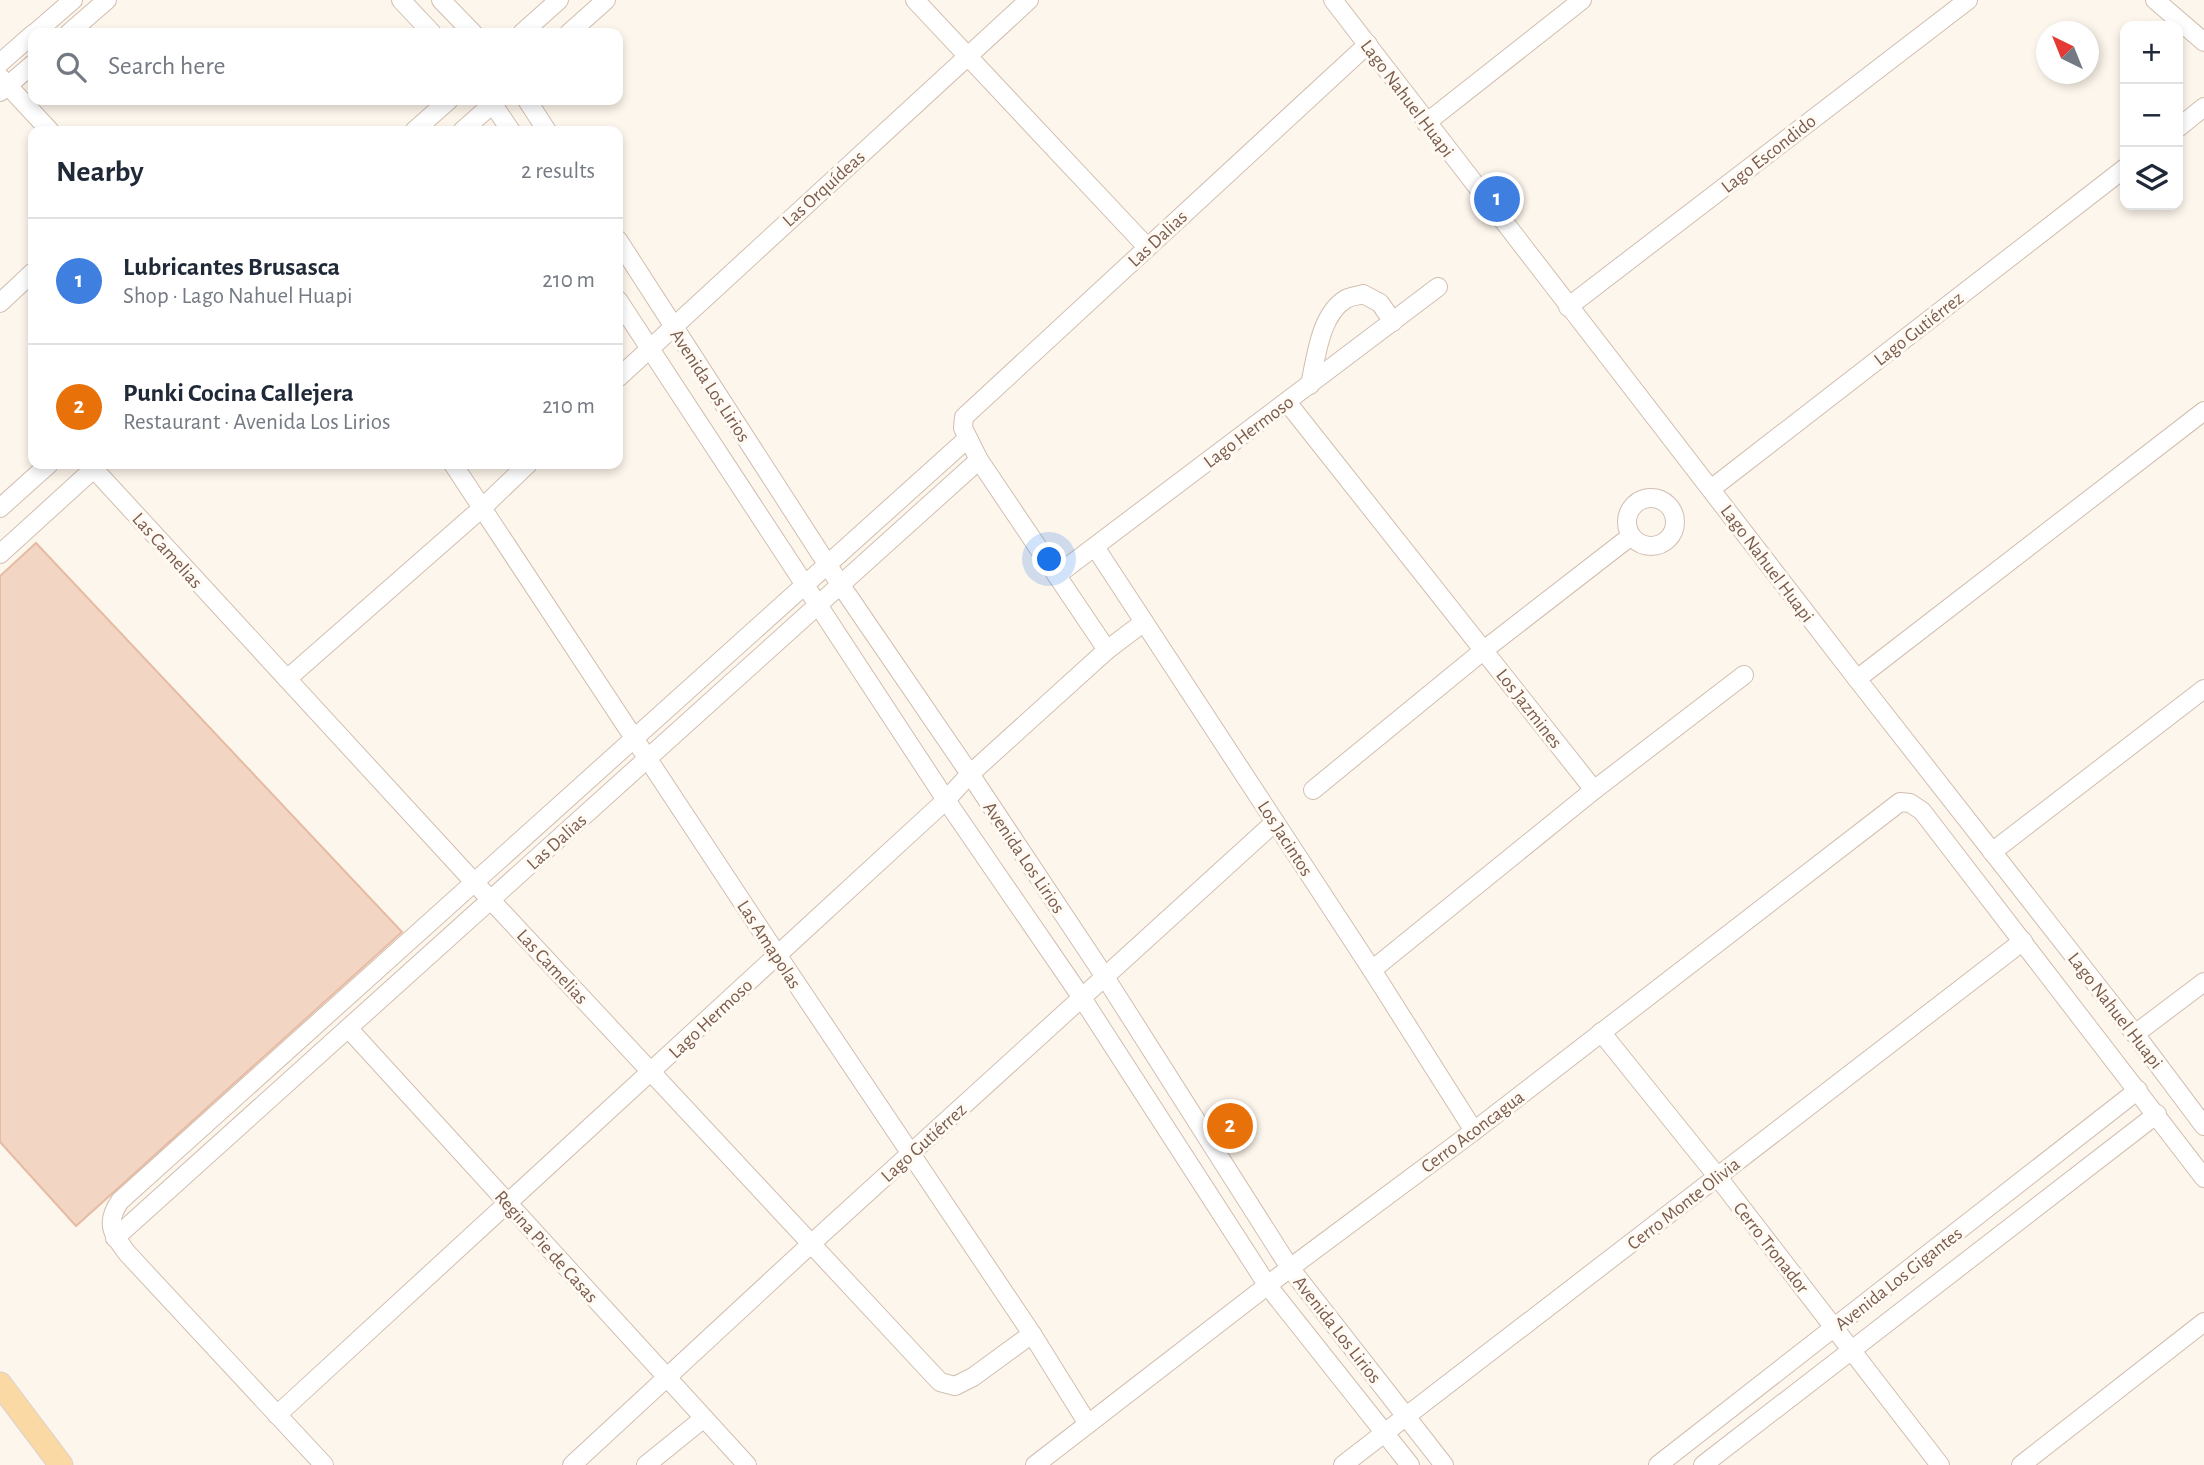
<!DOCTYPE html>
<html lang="en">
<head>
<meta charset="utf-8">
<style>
	:root { --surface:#fff; --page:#f2f2f3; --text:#1f2937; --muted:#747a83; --line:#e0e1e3; --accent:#e76f51 }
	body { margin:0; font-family:"Alegreya Sans",sans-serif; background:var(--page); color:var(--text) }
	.controls { position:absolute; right:21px; top:21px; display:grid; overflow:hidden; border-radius:14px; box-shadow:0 4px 10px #0003 }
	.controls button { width:63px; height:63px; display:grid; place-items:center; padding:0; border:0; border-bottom:2px solid var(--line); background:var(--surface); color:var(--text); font:35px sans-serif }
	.compass { position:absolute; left:2036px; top:21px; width:63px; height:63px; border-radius:50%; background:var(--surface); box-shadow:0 4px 10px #0003; rotate:317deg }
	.you { position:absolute; left:1050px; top:560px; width:24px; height:24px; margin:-18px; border:5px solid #fff; border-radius:50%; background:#1a73e8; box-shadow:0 0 0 10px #1a73e833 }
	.badge { display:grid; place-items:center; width:46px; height:46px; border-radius:50%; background:var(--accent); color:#fff; font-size:23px; font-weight:700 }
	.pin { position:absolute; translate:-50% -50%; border:4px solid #fff; box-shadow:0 2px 7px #0006 }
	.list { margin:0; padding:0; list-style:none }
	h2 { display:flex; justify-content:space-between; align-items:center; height:91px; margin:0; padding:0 28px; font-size:30px }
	h2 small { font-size:23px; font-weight:400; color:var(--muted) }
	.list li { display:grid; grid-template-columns:46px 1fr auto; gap:21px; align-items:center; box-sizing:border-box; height:126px; padding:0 28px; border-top:2px solid var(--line) }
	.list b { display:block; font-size:26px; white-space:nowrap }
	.list p { margin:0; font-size:23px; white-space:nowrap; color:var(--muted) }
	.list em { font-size:23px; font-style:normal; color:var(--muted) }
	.icon { flex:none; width:38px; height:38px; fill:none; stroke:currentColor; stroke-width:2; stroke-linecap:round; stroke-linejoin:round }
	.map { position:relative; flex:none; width:2204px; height:1465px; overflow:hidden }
	.search { position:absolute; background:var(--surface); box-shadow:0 4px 10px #0003; left:28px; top:28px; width:595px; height:77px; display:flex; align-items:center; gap:18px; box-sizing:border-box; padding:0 24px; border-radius:14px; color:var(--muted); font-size:26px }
	.panel { position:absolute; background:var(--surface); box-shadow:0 4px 10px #0003; left:28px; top:126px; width:595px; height:343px; border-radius:14px }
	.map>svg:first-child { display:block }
</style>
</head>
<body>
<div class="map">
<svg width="2204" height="1465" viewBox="0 0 2204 1465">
	<rect width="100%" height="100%" fill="#fdf6ec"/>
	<path fill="#f3d5c3" stroke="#e6bba3" stroke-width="2" d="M36 543 402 932 76 1226 0 1142V576Z"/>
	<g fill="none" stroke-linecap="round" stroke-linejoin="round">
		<defs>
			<g id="minor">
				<path d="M401 0 432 33"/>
				<path d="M441 0 473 33"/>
				<path d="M915 0 1147 247"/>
				<path d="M1333 0 1857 679 2135 1034 2204 1126"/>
				<path d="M2155 0 2204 42"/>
				<path d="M35 33 73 0"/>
				<path d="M69 33 107 0"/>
				<path d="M522 33 559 0"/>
				<path d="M569 33 606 0"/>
				<path d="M0 63 33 34"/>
				<path d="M0 77 50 131"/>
				<path d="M0 92 33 64"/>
				<path d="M490 100 511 131"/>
				<path d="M527 100 547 131"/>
				<path d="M1426 123 1582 0"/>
				<path d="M2178 128 2204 107"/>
				<path d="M414 131 449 100"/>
				<path d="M462 131 497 100"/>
				<path d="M618 240 840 584 970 774 1105 977 1290 1268 1444 1465"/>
				<path d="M618 300 946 800 1082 998 1268 1286 1410 1465"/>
				<path d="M0 303 33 272"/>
				<path d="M1568 307 1968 0"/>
				<path d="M618 378 1029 0"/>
				<path d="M1310 385C1316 358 1320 314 1346 299 1351 296 1358 296 1363 294L1380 303 1393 322"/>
				<path d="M1287 402 1594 790 1372 970"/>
				<path d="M979 460 1107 650"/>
				<path d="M453 464 778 956 1032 1334 1088 1424"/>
				<path d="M94 469 474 882 940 1382 955 1386 973 1377 1032 1334"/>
				<path d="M1711 489 2125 168"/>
				<circle cx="1651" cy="522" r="24"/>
				<path d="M0 508 49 464"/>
				<path d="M1095 547 1372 970 1474 1131"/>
				<path d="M0 554 99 464"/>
				<path d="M1057 575 1438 287"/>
				<path d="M287 679 482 508 528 464"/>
				<path d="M1857 679 2204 411"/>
				<path d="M1313 790 1484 650 1631 536"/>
				<path d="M1594 790 1744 675"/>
				<path d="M1992 852 2204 689"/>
				<path d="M348 1028 747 1465"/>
				<path d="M1601 1032 1717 1176 1940 1465"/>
				<path d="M2135 1034 2204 982"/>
				<path d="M115 1238 979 460 963 428 964 417 1368 44"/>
				<path d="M277 1415 946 800 970 774 1107 650 1144 622"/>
				<path d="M324 1465 127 1253C112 1233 105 1223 120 1201L967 439"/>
				<path d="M572 1465 812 1243 1275 822"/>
				<path d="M646 1465 704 1418"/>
				<path d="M1035 1465 1290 1268 1474 1131 1900 802 1910 803 1922 811 2204 1178"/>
				<path d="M1343 1465 2023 941"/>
				<path d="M1658 1465 2138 1090"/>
				<path d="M1703 1465 2157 1114"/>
				<path d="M2021 1465 2204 1322"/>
			</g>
			<path id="major" d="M0 1384 61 1465"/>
		</defs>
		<use href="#minor" stroke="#d1beb0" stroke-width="20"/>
		<use href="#major" stroke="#dad1cd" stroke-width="25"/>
		<use href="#minor" stroke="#fff" stroke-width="18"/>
		<use href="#major" stroke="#fbd9a5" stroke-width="23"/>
	</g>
	<g text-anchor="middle" stroke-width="6" stroke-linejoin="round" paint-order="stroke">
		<g font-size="19" fill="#7a5c4d" stroke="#fffaf3">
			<text transform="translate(1408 98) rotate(53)" y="7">Lago Nahuel Huapi</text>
			<text transform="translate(1768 153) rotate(-38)" y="7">Lago Escondido</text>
			<text transform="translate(823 188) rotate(-42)" y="7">Las Orquídeas</text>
			<text transform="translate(1157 238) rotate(-43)" y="7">Las Dalias</text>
			<text transform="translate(1918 328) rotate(-38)" y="7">Lago Gutiérrez</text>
			<text transform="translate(711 385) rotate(57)" y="7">Avenida Los Lirios</text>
			<text transform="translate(1248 431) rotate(-37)" y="7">Lago Hermoso</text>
			<text transform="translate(168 550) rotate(48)" y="7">Las Camelias</text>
			<text transform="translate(1768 563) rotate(53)" y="7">Lago Nahuel Huapi</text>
			<text transform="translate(1530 708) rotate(52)" y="7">Los Jazmines</text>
			<text transform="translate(1286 838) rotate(57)" y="7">Los Jacintos</text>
			<text transform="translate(556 841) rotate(-42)" y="7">Las Dalias</text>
			<text transform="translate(1025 857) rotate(56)" y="7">Avenida Los Lirios</text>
			<text transform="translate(770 944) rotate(57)" y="7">Las Amapolas</text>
			<text transform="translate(553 966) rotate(47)" y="7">Las Camelias</text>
			<text transform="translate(2116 1010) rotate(52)" y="7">Lago Nahuel Huapi</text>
			<text transform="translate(710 1018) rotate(-43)" y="7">Lago Hermoso</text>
			<text transform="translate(1472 1131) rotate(-37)" y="7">Cerro Aconcagua</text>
			<text transform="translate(923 1142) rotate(-42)" y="7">Lago Gutiérrez</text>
			<text transform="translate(1683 1203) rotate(-38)" y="7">Cerro Monte Olivia</text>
			<text transform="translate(547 1246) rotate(48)" y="7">Regina Pie de Casas</text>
			<text transform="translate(1772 1247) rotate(52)" y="7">Cerro Tronador</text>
			<text transform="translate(1898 1278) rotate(-38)" y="7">Avenida Los Gigantes</text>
			<text transform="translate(1338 1329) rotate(52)" y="7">Avenida Los Lirios</text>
		</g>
	</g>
</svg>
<div class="controls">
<button>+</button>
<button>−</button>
<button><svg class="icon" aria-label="layers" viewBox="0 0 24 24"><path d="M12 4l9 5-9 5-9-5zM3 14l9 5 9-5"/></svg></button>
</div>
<svg class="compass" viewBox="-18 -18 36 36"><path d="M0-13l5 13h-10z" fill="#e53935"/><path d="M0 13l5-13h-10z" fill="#747a83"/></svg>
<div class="you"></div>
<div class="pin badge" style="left:1497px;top:199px;background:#3f7fe0">1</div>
<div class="pin badge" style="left:1230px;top:1126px;background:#e8710a">2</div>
<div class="search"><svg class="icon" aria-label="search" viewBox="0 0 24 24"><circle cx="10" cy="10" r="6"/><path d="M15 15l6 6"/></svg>Search here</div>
<section class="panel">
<h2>Nearby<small>2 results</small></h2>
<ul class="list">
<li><span class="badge" style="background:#3f7fe0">1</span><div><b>Lubricantes Brusasca</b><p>Shop · Lago Nahuel Huapi</p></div><em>210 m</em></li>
<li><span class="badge" style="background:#e8710a">2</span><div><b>Punki Cocina Callejera</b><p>Restaurant · Avenida Los Lirios</p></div><em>210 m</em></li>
</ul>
</section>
</div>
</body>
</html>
